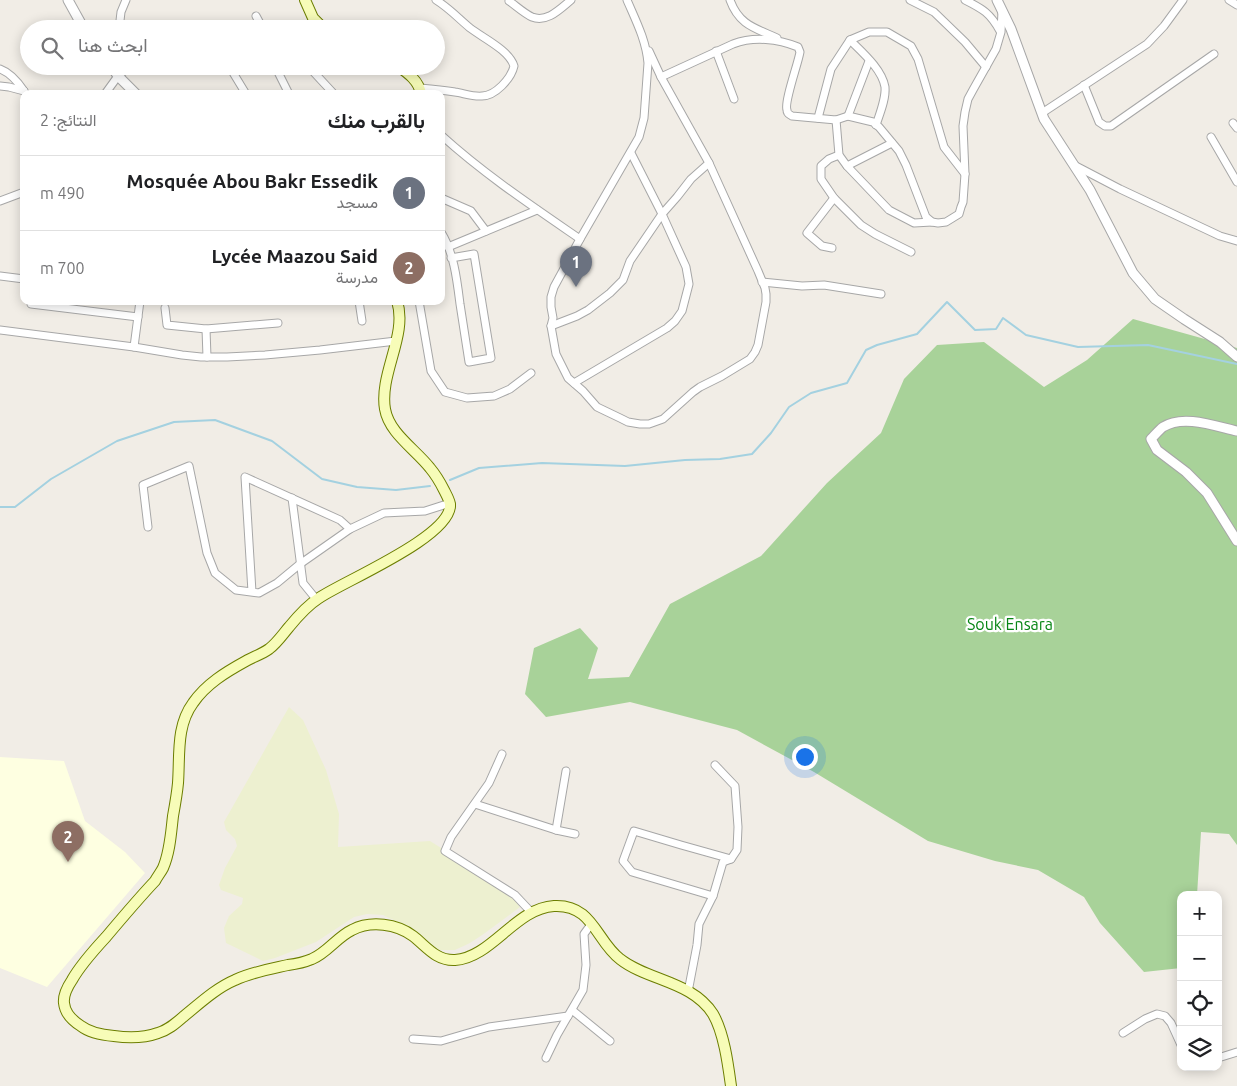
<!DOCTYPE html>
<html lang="ar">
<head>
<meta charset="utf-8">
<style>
	:root { --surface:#fff; --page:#f2f2f2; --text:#202124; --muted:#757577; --line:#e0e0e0; --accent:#d93025 }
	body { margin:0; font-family:Ubuntu,Vazirmatn,sans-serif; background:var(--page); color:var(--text); direction:rtl }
	.controls { position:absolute; right:15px; bottom:15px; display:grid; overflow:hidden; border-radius:10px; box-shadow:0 2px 12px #0003 }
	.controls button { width:45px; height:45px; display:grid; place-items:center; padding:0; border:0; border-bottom:1px solid var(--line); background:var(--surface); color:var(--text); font:25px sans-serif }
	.you { position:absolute; left:804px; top:756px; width:18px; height:18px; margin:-12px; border:4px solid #fff; border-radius:50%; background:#1a73e8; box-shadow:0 0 0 8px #1a73e833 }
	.badge { display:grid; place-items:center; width:32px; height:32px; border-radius:50%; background:var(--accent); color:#fff; font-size:16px; font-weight:700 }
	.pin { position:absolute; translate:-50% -41px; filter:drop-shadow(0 1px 2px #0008) }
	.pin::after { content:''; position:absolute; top:26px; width:18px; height:15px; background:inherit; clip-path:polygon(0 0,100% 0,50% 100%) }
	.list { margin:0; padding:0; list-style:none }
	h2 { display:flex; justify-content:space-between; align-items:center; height:65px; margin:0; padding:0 20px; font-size:21px }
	h2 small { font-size:16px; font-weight:400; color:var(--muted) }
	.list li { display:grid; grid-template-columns:32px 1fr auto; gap:15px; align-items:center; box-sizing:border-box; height:75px; padding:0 20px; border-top:1px solid var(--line) }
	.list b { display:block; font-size:19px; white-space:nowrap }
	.list p { margin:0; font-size:16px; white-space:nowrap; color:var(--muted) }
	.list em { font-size:16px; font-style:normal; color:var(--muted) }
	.icon { flex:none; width:28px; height:28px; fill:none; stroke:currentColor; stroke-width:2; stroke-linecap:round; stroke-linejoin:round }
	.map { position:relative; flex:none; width:1237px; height:1086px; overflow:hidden; direction:ltr }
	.search { position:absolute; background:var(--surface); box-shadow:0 2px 12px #0003; left:20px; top:20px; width:425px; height:55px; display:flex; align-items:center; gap:12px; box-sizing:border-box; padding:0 18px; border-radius:28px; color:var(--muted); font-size:19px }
	.panel { position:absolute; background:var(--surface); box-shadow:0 2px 12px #0003; left:20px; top:90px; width:425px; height:215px; border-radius:10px; direction:rtl }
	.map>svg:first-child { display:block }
</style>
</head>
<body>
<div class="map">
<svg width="1237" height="1086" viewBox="0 0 1237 1086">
	<rect width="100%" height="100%" fill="#f1ede6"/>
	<path fill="#feffe1" d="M0 757 64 761 85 821 125 852 145 873 47 987 0 968Z"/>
	<path fill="#edf0d0" d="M289 707 303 720 326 770 339 814 338 847 430 841 462 861 514 900 520 907 485 933 470 943 455 950H438L426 943 406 926 383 915 367 914 354 917 316 942 275 958 263 961 226 943 224 928 229 916 242 904 243 898 221 890 219 885 225 868 237 846 235 839 226 830 224 822Z"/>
	<path fill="#a8d299" d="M1133 319 1237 348V845L1229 834 1201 832 1197 895H1181V968L1144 972 1100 923 1084 897 1038 870 995 861 928 841 814 772 737 730 630 702 546 717 525 694 534 648 580 628 598 648 588 679 629 677 670 604 761 556 827 483 881 433 904 379 937 345 984 342 1044 387 1087 360Z"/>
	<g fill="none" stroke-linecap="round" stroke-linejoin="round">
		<g stroke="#a4d1e0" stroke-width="2">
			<path d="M450 480 479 468 542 463 625 466 685 460 720 459 752 454 771 433 789 407 811 393 847 383 866 350 877 345 917 334 947 302 975 330 996 329 1003 318 1026 335 1078 347 1148 345 1237 364"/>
			<path d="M0 507H15L51 479 117 441 174 422 215 420 272 441 322 479 357 487 396 490 430 486"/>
		</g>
		<defs>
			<g id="minor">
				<path d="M627 0C636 21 646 40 648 63L644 118 639 137 580 239 554 287 551 297V307L553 318 551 326 556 354 568 378 583 391 597 407 620 418 628 422 640 424H649L663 419 693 392 700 387 722 376 750 359 755 352 758 345 766 302V294L765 288 758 271 709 163"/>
				<path d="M730 0C739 25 755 28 777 38"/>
				<path d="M910 0 934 12 965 42 986 67"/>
				<path d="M965 0C983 9 990 13 1000 31"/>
				<path d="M1229 0 1237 5"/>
				<path d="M509 1C515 5 525 14 532 17 547 23 560 9 571 0"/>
				<path d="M256 16 263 29"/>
				<path d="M119 29 121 12 126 0"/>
				<path d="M850 40C862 52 882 69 885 87 886 99 880 113 876 125"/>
				<path d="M716 51 734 99"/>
				<path d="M229 66 246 94"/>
				<path d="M308 66 334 94"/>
				<path d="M0 69C11 73 18 82 24 91"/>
				<path d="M277 70 289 94"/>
				<path d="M661 77 733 44C754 36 778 39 798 47L800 52C798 64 784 102 787 110 787 114 789 114 792 116L836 120 848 116 873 122 879 127 899 151 906 165 926 217 932 222 938 223 946 222 959 214 961 207 963 202 965 174 963 126 965 112 968 99 974 88 996 49 1001 32 1002 11"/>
				<path d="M1084 85 1099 122 1105 126H1111L1214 54"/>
				<path d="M0 86 9 87 24 91"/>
				<path d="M420 88C432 89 443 90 455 92 463 93 473 97 482 96 495 96 511 79 514 66 509 50 483 38 470 28 458 18 449 8 436 0"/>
				<path d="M105 94 118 76 130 66"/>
				<path d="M1042 113 1147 44 1164 26 1183 0"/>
				<path d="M848 116 869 61"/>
				<path d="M818 118 831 69 850 40 869 32H887L911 46 918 59 944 147 965 174"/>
				<path d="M836 120 839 155 847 166 889 210 914 223 932 222"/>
				<path d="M1233 123 1237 128"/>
				<path d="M441 135C484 174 532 206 580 239"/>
				<path d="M1211 137 1237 182"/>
				<path d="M839 155 829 159 821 166V179L834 198 861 225 875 234 911 252"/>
				<path d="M1074 165 1120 189 1220 236 1237 241"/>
				<path d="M847 166 892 143"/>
				<path d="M441 198 471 211 486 231"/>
				<path d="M0 201 24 192"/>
				<path d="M441 232C454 253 457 280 460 304 463 323 466 343 469 362L491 358 474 254 451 258"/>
				<path d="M448 247 537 210"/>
				<path d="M832 248 822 246 807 233 834 198"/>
				<path d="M0 276 24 279"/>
				<path d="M762 282 802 286 824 285 881 294"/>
				<path d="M359 301 362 321"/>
				<path d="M419 301 431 371 445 392 467 398 494 396 510 389 531 373"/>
				<path d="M31 304 138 317"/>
				<path d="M165 308 167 325 206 329 278 323"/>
				<path d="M551 326 577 316 588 310 610 293 623 280 630 261 662 214 677 197 691 179 709 163 661 77 649 51"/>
				<path d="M206 329 207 357"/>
				<path d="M0 330 134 347 182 355 201 357H227L265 355 320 350 396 341"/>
				<path d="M134 347 140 301"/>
				<path d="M574 383 667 328 675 321 682 311 689 284 686 267 662 214 631 153"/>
				<path d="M292 498 303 583 316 599"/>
				<path d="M148 527 143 485 189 466 207 553 215 573 236 590 259 593 277 583 300 564 350 529 340 520 245 477 252 592"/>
				<path d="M350 529 384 513 425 511 450 503"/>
				<path d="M502 754 489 783 451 837 445 851 515 895 532 913"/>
				<path d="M475 804 556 830 575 834"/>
				<path d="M556 830 566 771"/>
				<path d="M713 896 632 872 623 861 634 831 681 845 731 859"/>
				<path d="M688 992 697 945 699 924 713 896 723 862 731 859 737 850 738 827 735 786 715 765"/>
				<path d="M572 1010 610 1041"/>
				<path d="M1123 1033 1145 1019 1157 1014 1165 1016 1171 1023 1181 1045"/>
				<path d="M413 1039 441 1041 489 1027 568 1016"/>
				<path d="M546 1058 557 1035 583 990 586 965 584 934 592 923"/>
				<path d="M1218 1058 1237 1052"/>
			</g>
			<g id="tertiary">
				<path d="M68 0 84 29"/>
				<path d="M997 0 1011 29 1044 119 1090 190 1133 273 1155 299 1184 319 1220 342 1237 357"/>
				<path d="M111 66 118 76 136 94"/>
				<path d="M1237 431C1215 426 1183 414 1163 427 1159 430 1155 435 1151 439L1157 450 1186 472 1207 493 1237 541"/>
			</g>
			<g id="secondary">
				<path d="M305 0 313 18 324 29"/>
				<path d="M398 66C408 73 419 81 421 94"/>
				<path d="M397 301C408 335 379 374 385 409 389 433 415 449 430 468 435 474 440 482 444 490 446 494 449 499 450 504 453 536 344 581 319 598 308 605 298 616 289 627 283 634 277 643 269 649 262 654 253 657 246 661 226 672 206 684 193 703 176 726 180 755 178 783 177 794 175 805 173 816 171 833 170 852 163 868 161 872 157 877 155 881 138 899 122 918 106 937 94 950 81 964 72 980 68 986 63 995 64 1003 65 1013 73 1021 81 1026 90 1033 102 1035 114 1036 128 1038 144 1038 158 1033 168 1030 175 1024 183 1017 199 1004 216 988 235 980 252 972 270 969 288 965 296 964 305 962 312 959 327 953 337 937 352 930 371 920 397 924 413 936 426 946 436 961 455 960 491 958 516 908 554 906 593 904 596 941 620 959 648 981 692 981 713 1014 724 1033 728 1064 731 1086"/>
			</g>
		</defs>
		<use href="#minor" stroke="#a7a7a7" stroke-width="9"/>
		<use href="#tertiary" stroke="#a7a7a7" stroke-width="11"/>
		<use href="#secondary" stroke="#6c7e00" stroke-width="12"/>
		<use href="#minor" stroke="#fff" stroke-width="7"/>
		<use href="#tertiary" stroke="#fff" stroke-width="9"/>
		<use href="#secondary" stroke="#f7fcb8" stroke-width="10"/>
	</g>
	<g text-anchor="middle" stroke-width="4.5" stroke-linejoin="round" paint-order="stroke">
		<g font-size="16" fill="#078515" stroke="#fff">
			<text x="1010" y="630">Souk Ensara</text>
		</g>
	</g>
</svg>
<div class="controls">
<button>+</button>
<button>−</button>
<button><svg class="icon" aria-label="locate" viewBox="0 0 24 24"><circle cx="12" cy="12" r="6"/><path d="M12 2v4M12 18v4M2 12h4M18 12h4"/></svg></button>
<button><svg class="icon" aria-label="layers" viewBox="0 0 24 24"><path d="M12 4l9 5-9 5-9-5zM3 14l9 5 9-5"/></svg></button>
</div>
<div class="you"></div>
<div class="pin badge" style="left:576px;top:287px;background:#6b7280">1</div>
<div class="pin badge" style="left:68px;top:862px;background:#8d6e63">2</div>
<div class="search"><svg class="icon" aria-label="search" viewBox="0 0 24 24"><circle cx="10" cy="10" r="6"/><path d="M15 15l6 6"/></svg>ابحث هنا</div>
<section class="panel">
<h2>بالقرب منك<small>النتائج: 2</small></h2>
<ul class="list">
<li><span class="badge" style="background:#6b7280">1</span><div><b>Mosquée Abou Bakr Essedik</b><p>مسجد</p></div><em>490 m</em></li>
<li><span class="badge" style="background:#8d6e63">2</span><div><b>Lycée Maazou Said</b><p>مدرسة</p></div><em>700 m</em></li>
</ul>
</section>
</div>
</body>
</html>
